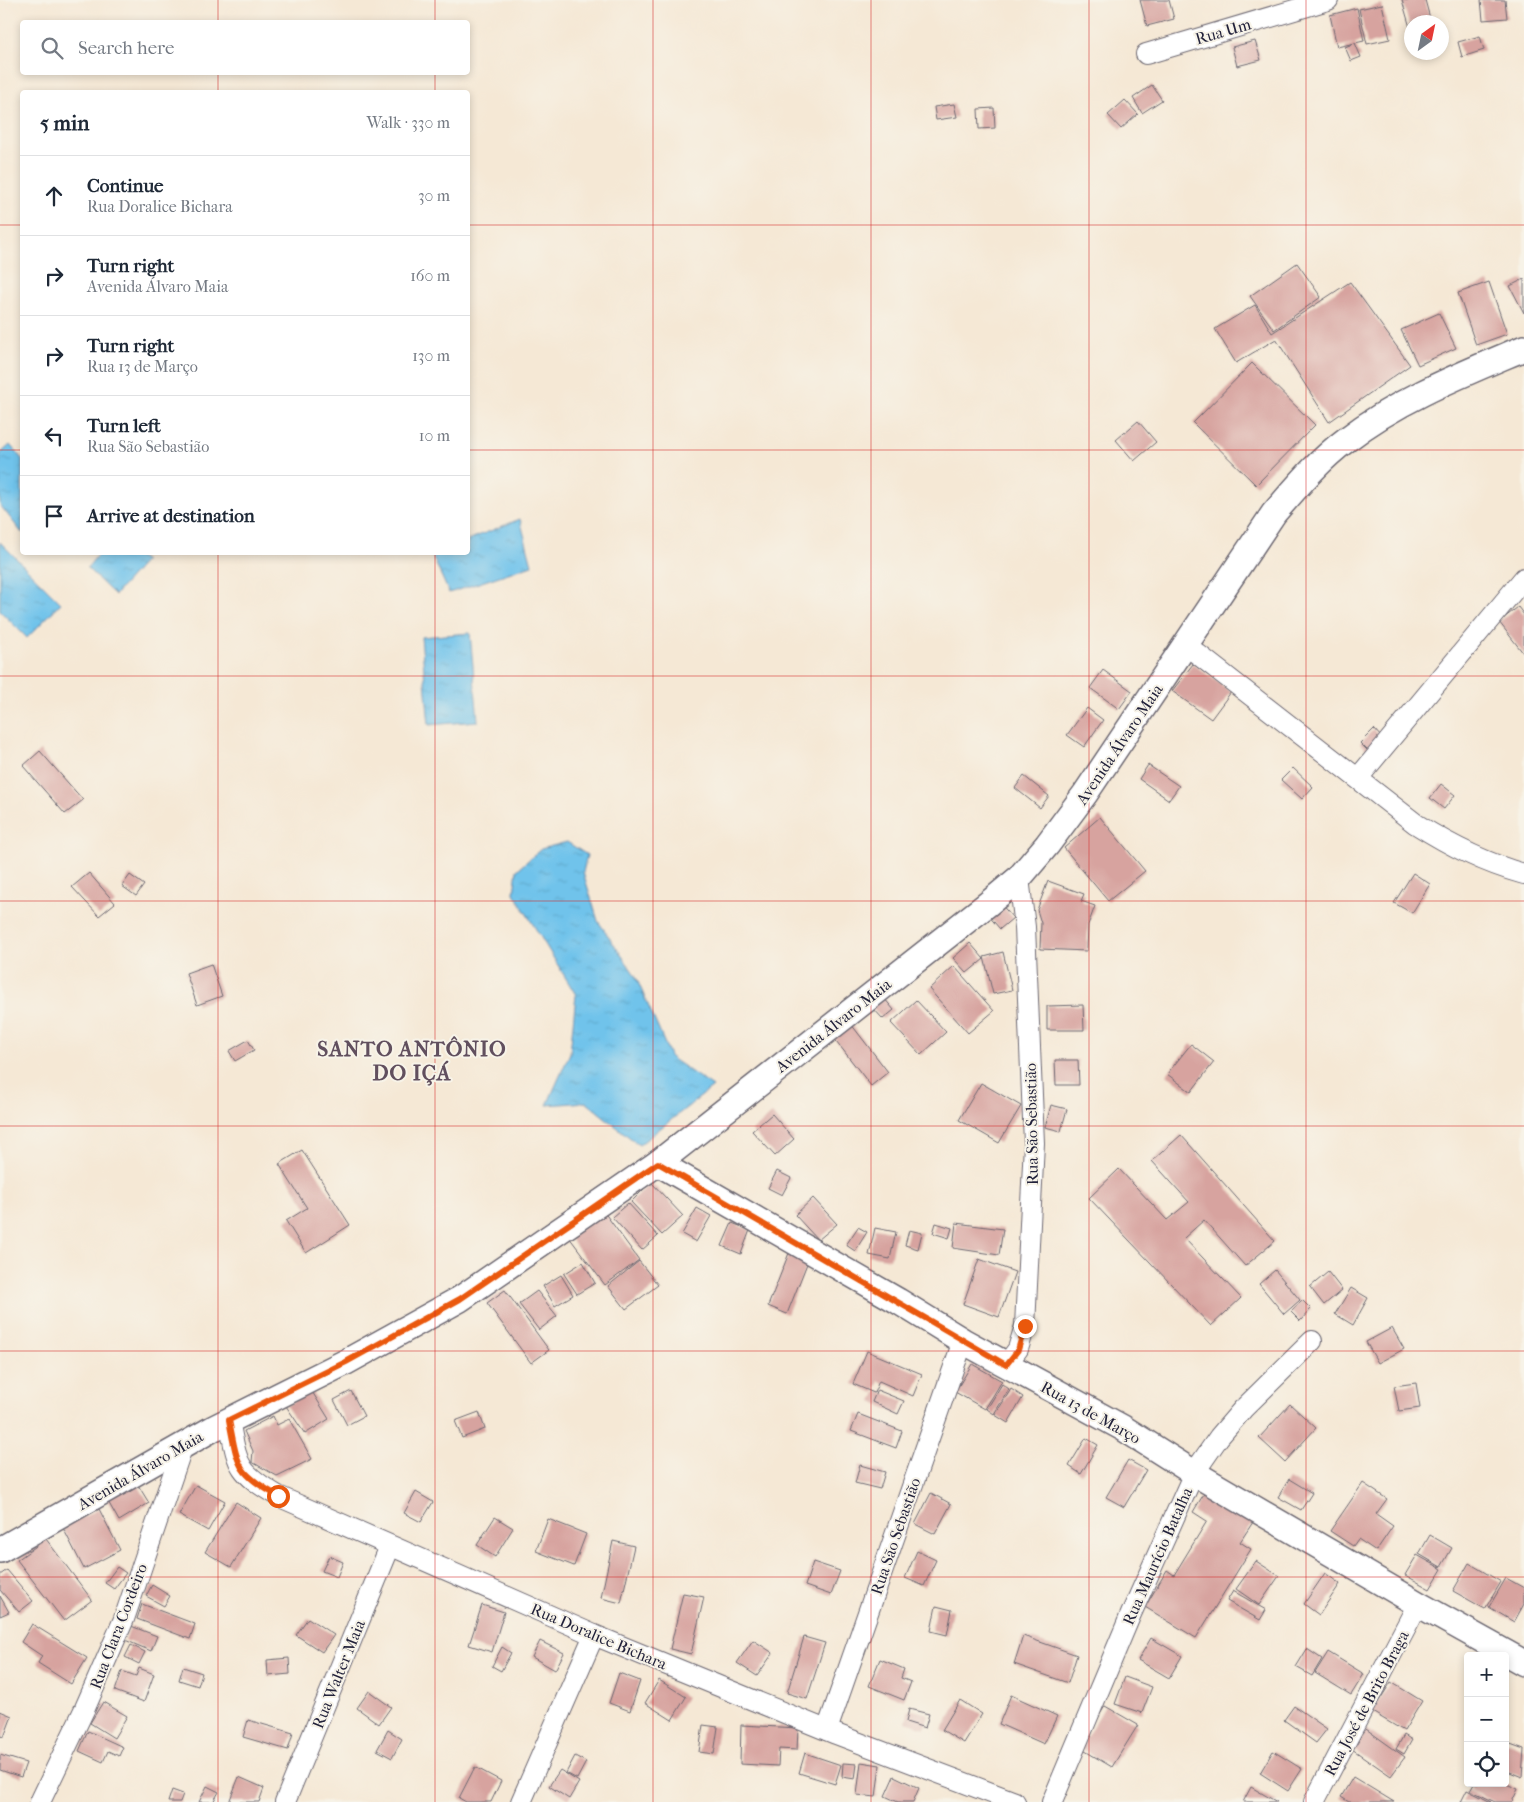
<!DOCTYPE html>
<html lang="en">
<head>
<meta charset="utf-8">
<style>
	:root { --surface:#fff; --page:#f6f6f7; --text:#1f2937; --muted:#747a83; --line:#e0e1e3 }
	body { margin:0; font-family:"IM FELL French Canon",serif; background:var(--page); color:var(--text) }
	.controls { position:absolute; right:15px; bottom:15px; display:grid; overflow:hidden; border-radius:5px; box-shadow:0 2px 8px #0003 }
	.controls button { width:45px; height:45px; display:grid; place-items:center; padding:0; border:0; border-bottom:1px solid var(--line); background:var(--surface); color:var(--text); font:25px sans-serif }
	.compass { position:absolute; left:1404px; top:15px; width:45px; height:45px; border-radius:50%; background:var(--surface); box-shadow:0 2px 8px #0003; rotate:33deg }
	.stop { position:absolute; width:15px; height:15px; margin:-11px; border:4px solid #ea580c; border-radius:50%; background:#fff }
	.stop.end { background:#ea580c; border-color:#fff; box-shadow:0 1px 5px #0008 }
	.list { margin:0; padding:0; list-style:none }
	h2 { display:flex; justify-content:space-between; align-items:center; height:65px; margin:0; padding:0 20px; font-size:21px }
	h2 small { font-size:16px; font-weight:400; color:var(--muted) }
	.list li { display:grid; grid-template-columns:32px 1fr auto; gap:15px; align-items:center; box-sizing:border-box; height:80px; padding:0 20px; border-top:1px solid var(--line) }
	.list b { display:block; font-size:19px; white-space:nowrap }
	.list p { margin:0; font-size:16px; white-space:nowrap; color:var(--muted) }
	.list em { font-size:16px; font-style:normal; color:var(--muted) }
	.icon { flex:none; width:28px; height:28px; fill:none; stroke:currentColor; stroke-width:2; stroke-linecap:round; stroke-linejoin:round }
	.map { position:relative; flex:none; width:1524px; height:1802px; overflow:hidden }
	.search { position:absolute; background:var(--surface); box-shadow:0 2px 8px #0003; left:20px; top:20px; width:450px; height:55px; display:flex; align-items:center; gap:12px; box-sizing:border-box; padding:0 18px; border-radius:5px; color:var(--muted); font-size:19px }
	.panel { position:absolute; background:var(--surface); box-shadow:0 2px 8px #0003; left:20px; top:90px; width:450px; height:465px; border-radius:5px }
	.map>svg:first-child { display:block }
</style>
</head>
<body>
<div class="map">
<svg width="1524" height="1802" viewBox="0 0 1524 1802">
	<defs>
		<pattern id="water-ripples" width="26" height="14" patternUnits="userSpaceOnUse" patternTransform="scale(1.25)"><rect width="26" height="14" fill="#6fc3eb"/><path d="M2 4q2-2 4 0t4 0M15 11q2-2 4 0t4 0" fill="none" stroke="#60a7ca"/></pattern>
	</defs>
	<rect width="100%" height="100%" fill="#f7f3e8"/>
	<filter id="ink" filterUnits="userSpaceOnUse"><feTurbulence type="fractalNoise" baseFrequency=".02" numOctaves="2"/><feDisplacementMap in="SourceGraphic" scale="10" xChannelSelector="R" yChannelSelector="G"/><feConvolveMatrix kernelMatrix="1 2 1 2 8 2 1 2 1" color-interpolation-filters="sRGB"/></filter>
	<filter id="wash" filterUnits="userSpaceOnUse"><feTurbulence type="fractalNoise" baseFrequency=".0096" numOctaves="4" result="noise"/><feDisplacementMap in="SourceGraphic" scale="20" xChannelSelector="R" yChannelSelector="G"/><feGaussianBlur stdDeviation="1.12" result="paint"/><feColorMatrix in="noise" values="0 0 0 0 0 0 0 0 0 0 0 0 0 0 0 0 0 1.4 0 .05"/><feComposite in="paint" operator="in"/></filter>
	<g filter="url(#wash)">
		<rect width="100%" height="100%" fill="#f5e8d5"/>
		<g fill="url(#water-ripples)" stroke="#487293">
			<path d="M10 445 22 459V533L0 505V454Z"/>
			<path d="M520 519 532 565 449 593 432 555 438 553 468 552V540Z"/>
			<path d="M0 542 61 603 27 638 0 611Z"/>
			<path d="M99 553H134L145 561 115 595 87 568Z"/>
			<path d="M470 633 478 721 429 725 421 637Z"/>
			<path d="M567 842 587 855 583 872 598 921 635 975 671 1058 713 1087 639 1145 586 1102 547 1105 570 1053 576 995 514 893 517 870 541 849Z"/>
		</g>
		<g id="blocks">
			<g fill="#d7a39f">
				<path d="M1140 0H1169L1174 19 1147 26Z"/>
				<path d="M1402 0H1425L1431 22H1412L1411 31Z"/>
				<path d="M1481 0H1505L1507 18 1483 20Z"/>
				<path d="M1382 4 1390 39 1367 44 1359 9Z"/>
				<path d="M1357 8 1364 41 1337 47 1330 15Z"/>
				<path d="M1480 36 1484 50 1462 57 1458 42Z"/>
				<path d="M1255 41 1261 60 1237 66 1232 47Z"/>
				<path d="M1355 43 1361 57 1351 61 1345 47Z"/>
				<path d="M1152 85 1162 100 1142 113 1133 98Z"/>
				<path d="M1125 100 1138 114 1121 129 1108 115Z"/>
				<path d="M954 104 957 117 936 120 934 107Z"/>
				<path d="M994 108 995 128 979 129 978 109Z"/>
				<path d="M1297 263 1321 297 1274 330 1250 296Z"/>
				<path d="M1524 279V313L1510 286Z"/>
				<path d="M1350 282 1410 365 1329 422 1276 339 1236 363 1215 329 1255 305 1272 333Z"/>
				<path d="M1489 282 1507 334 1476 345 1458 293Z"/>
				<path d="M1439 313 1456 348 1418 365 1401 330Z"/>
				<path d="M1252 363 1315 425 1256 485 1193 423Z"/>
				<path d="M1138 421 1156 442 1134 461 1116 440Z"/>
				<path d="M1518 607 1524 615V654L1499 622Z"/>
				<path d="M1193 664 1231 692 1211 719 1172 691Z"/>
				<path d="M1103 670 1132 691 1119 709 1090 688Z"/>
				<path d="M1087 708 1103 720 1084 747 1067 735Z"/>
				<path d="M1374 729 1382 738 1368 751 1360 743Z"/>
				<path d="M40 751 83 800 65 814 23 766Z"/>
				<path d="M1148 765 1179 786 1169 800 1139 779Z"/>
				<path d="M1293 768 1313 787 1302 799 1281 780Z"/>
				<path d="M1024 776 1049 796 1040 808 1015 788Z"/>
				<path d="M1441 784 1455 795 1444 809 1430 798Z"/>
				<path d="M1100 817 1145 871 1108 901 1064 848Z"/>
				<path d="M89 873 115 903 99 916 72 887Z"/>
				<path d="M1413 873 1430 884 1412 913 1394 903Z"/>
				<path d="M130 875 144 885 136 896 122 886Z"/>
				<path d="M1048 881 1084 894 1081 901 1095 906 1088 925 1087 951 1040 949 1041 923 1037 910Z"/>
				<path d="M1000 903 1013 918 1000 929 987 914Z"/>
				<path d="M970 943 984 959 967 973 953 958Z"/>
				<path d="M1003 952 1012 990 993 994 984 957Z"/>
				<path d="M211 964 222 996 197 1005 186 973Z"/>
				<path d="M954 966 994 1011 968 1033 929 989Z"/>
				<path d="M884 998 894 1010 883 1019 872 1007Z"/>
				<path d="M916 1000 946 1032 921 1055 891 1023Z"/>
				<path d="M1083 1005 1084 1030H1047V1006Z"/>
				<path d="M851 1024 888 1072 871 1086 833 1037Z"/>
				<path d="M248 1040 254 1050 235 1061 229 1051Z"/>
				<path d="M1191 1044 1214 1062 1191 1092 1167 1074Z"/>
				<path d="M1055 1060H1078L1079 1085H1056Z"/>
				<path d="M981 1083 1021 1106 999 1143 959 1120Z"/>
				<path d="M1051 1105 1067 1109 1061 1131 1045 1127Z"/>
				<path d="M772 1114 794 1139 775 1156 752 1131Z"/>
				<path d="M1181 1135 1275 1241 1245 1266 1204 1220 1184 1238 1241 1298 1211 1326 1089 1198 1119 1169 1167 1220 1189 1202 1152 1161Z"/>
				<path d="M302 1150 350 1225 306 1253 286 1221 307 1208 279 1164Z"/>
				<path d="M777 1171 791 1178 782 1195 768 1188Z"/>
				<path d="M651 1182 683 1216 662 1235 631 1202Z"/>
				<path d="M813 1198 837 1224 818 1240 795 1215Z"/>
				<path d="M628 1203 658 1236 642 1250 612 1217Z"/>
				<path d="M697 1208 711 1216 696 1242 682 1234Z"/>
				<path d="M604 1212 639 1260 605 1285 569 1237Z"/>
				<path d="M732 1223 750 1230 741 1254 722 1246Z"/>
				<path d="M936 1223 952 1228 949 1238 933 1233Z"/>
				<path d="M956 1223 1003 1229 999 1255 953 1248Z"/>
				<path d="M858 1227 867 1232 855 1251 846 1245Z"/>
				<path d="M875 1228 896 1232 890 1259 869 1255Z"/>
				<path d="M909 1230 922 1233 918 1249 905 1245Z"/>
				<path d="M791 1248 810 1256 787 1314 768 1306Z"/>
				<path d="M979 1259 1015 1272 999 1317 963 1304Z"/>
				<path d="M639 1261 658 1285 626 1309 608 1286Z"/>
				<path d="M583 1262 595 1283 577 1294 564 1274Z"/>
				<path d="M1275 1270 1300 1300 1284 1314 1259 1284Z"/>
				<path d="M1328 1272 1342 1290 1324 1305 1310 1287Z"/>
				<path d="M561 1275 573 1295 555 1306 543 1286Z"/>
				<path d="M1351 1288 1368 1298 1353 1325 1335 1314Z"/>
				<path d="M505 1290 549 1350 531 1363 487 1303Z"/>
				<path d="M537 1291 557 1316 539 1330 519 1304Z"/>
				<path d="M1302 1300 1311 1309 1300 1321 1291 1312Z"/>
				<path d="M1392 1328 1404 1349 1378 1363 1366 1342Z"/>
				<path d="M867 1351 922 1374 913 1396 879 1381 874 1393 853 1384Z"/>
				<path d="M972 1364 1002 1381 985 1409 955 1392Z"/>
				<path d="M1416 1383 1420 1408 1399 1411 1394 1386Z"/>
				<path d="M1002 1384 1009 1389 994 1414 987 1409Z"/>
				<path d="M1011 1389 1023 1397 1008 1423 995 1415Z"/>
				<path d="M311 1390 329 1419 305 1434 286 1406Z"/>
				<path d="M877 1390 904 1401 898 1414 872 1402Z"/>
				<path d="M351 1391 364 1416 347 1425 334 1400Z"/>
				<path d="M1290 1404 1316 1428 1285 1462 1259 1438Z"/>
				<path d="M479 1412 485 1429 462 1438 455 1421Z"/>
				<path d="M858 1414 902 1431 896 1448 851 1431Z"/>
				<path d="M273 1416 277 1425 289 1419 312 1459 277 1476 252 1462 253 1451 244 1431Z"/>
				<path d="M1086 1438 1098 1445 1081 1474 1069 1466Z"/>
				<path d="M1128 1460 1146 1470 1124 1507 1106 1497Z"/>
				<path d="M860 1465 885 1472 880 1489 855 1483Z"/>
				<path d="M1289 1479 1312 1493 1301 1510 1278 1497Z"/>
				<path d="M135 1480 149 1503 119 1521 106 1498Z"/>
				<path d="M1363 1483 1387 1499 1376 1514 1393 1526 1376 1551 1358 1539 1353 1546 1330 1531Z"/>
				<path d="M196 1485 225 1501 208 1531 179 1515Z"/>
				<path d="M416 1492 433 1502 421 1522 404 1513Z"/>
				<path d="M1205 1492 1253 1522 1240 1542 1251 1549 1196 1638 1145 1607 1167 1570 1174 1575 1207 1521 1193 1512Z"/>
				<path d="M931 1493 951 1504 935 1534 915 1524Z"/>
				<path d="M236 1502 261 1518 231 1567 205 1552Z"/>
				<path d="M99 1509 120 1550 84 1569 63 1528Z"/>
				<path d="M495 1517 513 1528 495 1557 477 1545Z"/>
				<path d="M548 1519 586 1534 574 1566 536 1551Z"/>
				<path d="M1430 1535 1452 1548 1441 1567 1419 1554Z"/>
				<path d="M46 1539 92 1600 64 1621 17 1560Z"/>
				<path d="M613 1541 634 1546 621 1603 601 1598Z"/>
				<path d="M917 1551 936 1560 924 1586 905 1578Z"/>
				<path d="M1417 1555 1442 1569 1430 1589 1405 1575Z"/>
				<path d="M329 1556 343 1562 337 1577 322 1571Z"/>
				<path d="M1256 1561 1279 1576 1259 1605 1236 1589Z"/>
				<path d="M813 1562 840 1571 831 1595 805 1586Z"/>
				<path d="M1469 1563 1501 1582 1485 1609 1453 1591Z"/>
				<path d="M117 1567 126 1573 114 1589 105 1583Z"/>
				<path d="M7 1570 33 1601 19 1612 0 1590V1575Z"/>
				<path d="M1325 1573 1340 1584 1319 1615 1304 1604Z"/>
				<path d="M1506 1578 1524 1588V1604L1514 1622 1489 1607Z"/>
				<path d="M152 1585 170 1596 164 1606 146 1596Z"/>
				<path d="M1233 1591 1266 1610 1260 1620 1227 1601Z"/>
				<path d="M683 1593 704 1597 691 1654 670 1649Z"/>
				<path d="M0 1596 9 1612 0 1616Z"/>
				<path d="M142 1604 195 1624 190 1639 137 1619Z"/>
				<path d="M482 1605 504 1612 492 1652 469 1645Z"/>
				<path d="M936 1606 952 1610 947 1635 931 1631Z"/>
				<path d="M308 1618 334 1635 322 1652 296 1635Z"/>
				<path d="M32 1624 87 1658 71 1684 38 1663 42 1656 21 1642Z"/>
				<path d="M131 1626 157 1636 151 1651 125 1640Z"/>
				<path d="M1023 1636 1077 1655 1068 1683 1014 1664Z"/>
				<path d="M804 1637 825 1643 807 1699 787 1693Z"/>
				<path d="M1151 1638 1182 1656 1169 1678 1138 1660Z"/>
				<path d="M753 1640 773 1653 757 1676 737 1663Z"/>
				<path d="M540 1641 564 1653 555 1670 532 1657Z"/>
				<path d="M131 1645 145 1652 139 1664 125 1657Z"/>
				<path d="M502 1647 511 1653 501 1671 492 1666Z"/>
				<path d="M1307 1649 1322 1659 1312 1676 1296 1667Z"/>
				<path d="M1328 1652 1364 1674 1351 1695 1315 1673Z"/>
				<path d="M289 1658 290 1674 268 1676 267 1660Z"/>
				<path d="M880 1659 904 1669 901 1678 911 1682 904 1700 869 1686Z"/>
				<path d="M183 1667 202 1673 198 1686 179 1680Z"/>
				<path d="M139 1668 154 1674 144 1702 115 1691 122 1671 136 1676Z"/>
				<path d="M619 1673 640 1681 630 1711 609 1703Z"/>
				<path d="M1125 1677 1152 1687 1142 1713 1115 1704Z"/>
				<path d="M659 1680 686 1697 672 1720 645 1703Z"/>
				<path d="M1391 1682 1422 1701 1404 1731 1372 1712Z"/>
				<path d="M369 1691 391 1707 379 1724 357 1708Z"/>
				<path d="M1011 1695 1057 1716 1044 1744 999 1724Z"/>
				<path d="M960 1700 982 1714 964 1743 942 1730Z"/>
				<path d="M103 1702 127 1716 114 1738 90 1723Z"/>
				<path d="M1105 1706 1138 1725 1112 1767 1080 1748Z"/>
				<path d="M1294 1706 1327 1729 1316 1743 1284 1720Z"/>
				<path d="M909 1709 929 1714 925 1728 906 1722Z"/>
				<path d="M0 1711 12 1716 4 1737 0 1736Z"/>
				<path d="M248 1720 293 1733 288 1750 243 1737Z"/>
				<path d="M703 1725 718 1727 714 1754 699 1752Z"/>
				<path d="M741 1725 798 1728 797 1750 779 1749 778 1766 740 1764Z"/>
				<path d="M1366 1729 1405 1757 1391 1776 1352 1749Z"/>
				<path d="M388 1730 402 1739 392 1758 377 1750Z"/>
				<path d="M88 1731 123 1747 119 1756 108 1751 103 1762 79 1751Z"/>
				<path d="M1404 1735 1412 1740 1404 1754 1396 1749Z"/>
				<path d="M1505 1742 1524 1749 1522 1777 1505 1770Z"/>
				<path d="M1273 1751 1302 1769 1288 1791 1260 1773Z"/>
				<path d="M805 1753 841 1765 835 1784 799 1773Z"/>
				<path d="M0 1755 26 1763 21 1777 0 1770Z"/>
				<path d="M575 1756 586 1762 577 1779 566 1773Z"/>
				<path d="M861 1762 880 1765 876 1797 857 1795Z"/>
				<path d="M843 1763 857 1764 855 1779 842 1777Z"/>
				<path d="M475 1767 501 1781 491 1802H466L459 1798Z"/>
				<path d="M560 1770 579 1782 569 1799 549 1786Z"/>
				<path d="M894 1776 919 1788 913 1802H898L885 1796Z"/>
				<path d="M239 1777 264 1788 259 1802H229Z"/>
				<path d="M1353 1777 1394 1802H1349L1341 1797Z"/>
				<path d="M1474 1783H1504L1518 1789 1512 1802H1495L1470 1790Z"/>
				<path d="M207 1786 219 1792 213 1802H199Z"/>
				<path d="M1251 1787 1277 1802H1243Z"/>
				<path d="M172 1790 183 1794 180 1802H168Z"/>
				<path d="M1467 1790 1491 1802H1461Z"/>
			</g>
		</g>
	</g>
	<g filter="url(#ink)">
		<use href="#blocks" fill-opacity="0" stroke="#6c6771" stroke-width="1"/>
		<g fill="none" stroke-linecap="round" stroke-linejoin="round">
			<defs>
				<g id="minor">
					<path d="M1146 54 1328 0"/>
					<path d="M1186 645 1416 824C1451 846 1484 863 1524 874"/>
					<path d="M1358 778 1524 578"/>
					<path d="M1006 1365 1018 1349 1025 1326 1034 1143 1025 927 1019 878"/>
					<path d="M229 1420C238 1466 236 1471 278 1496L594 1635 836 1734 1015 1802"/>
					<path d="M827 1730 963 1341"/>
					<path d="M40 1802 85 1708 124 1619 183 1445"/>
					<path d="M285 1802 390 1546"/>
					<path d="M521 1802 594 1635"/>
					<path d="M1052 1802 1131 1614 1194 1473 1219 1437 1243 1409 1312 1341"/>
					<path d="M1314 1802 1418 1604"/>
				</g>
				<g id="tertiary">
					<path d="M658 1163 898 1301 963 1341 1123 1428 1194 1473 1418 1604 1524 1663"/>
					<path d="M0 1550 214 1428 346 1362 460 1299 658 1163 989 903 1019 878 1047 845 1085 794 1274 513C1296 488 1318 461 1346 440 1399 399 1463 374 1524 348"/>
				</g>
			</defs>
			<use href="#minor" stroke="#6c6771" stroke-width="22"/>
			<use href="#tertiary" stroke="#6c6771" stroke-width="28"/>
			<use href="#minor" stroke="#fff" stroke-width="20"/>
			<use href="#tertiary" stroke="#fff" stroke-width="25"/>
		</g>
	</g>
	<g fill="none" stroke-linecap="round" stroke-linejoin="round" filter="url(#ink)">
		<path stroke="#ea580c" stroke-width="6" d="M278 1496C236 1472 238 1466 229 1420L346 1362 460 1299 658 1163 1006 1365 1018 1350 1025 1326"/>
	</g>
	<path fill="none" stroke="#d62828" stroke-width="1" stroke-opacity="0.55" d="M218 0V22M435 0V22M653 0V1802M871 0V1802M1089 0V1802M1306 0V1802M218 72V92M435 72V92M0 225H22M468 225H1524M0 450H22M468 450H1524M218 552V1802M435 552V1802M0 676H1524M0 901H1524M0 1126H1524M0 1351H1524M0 1577H1524"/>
	<g text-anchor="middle" stroke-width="4" stroke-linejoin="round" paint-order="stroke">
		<g font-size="16" fill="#22223b" stroke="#f7f3e8">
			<text transform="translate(1223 31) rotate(-16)" y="6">Rua Um</text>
			<text transform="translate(1119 744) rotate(-56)" y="6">Avenida Álvaro Maia</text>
			<text transform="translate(833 1025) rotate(-38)" y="6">Avenida Álvaro Maia</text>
			<text transform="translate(1031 1124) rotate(-91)" y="6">Rua São Sebastião</text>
			<text transform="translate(1091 1412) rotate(29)" y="6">Rua 13 de Março</text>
			<text transform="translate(140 1470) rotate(-30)" y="6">Avenida Álvaro Maia</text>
			<text transform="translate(895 1536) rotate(-71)" y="6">Rua São Sebastião</text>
			<text transform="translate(1157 1556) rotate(-66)" y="6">Rua Maurício Batalha</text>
			<text transform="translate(118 1626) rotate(-69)" y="6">Rua Clara Cordeiro</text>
			<text transform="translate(599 1636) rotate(23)" y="6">Rua Doralice Bichara</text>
			<text transform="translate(338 1674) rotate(-68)" y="6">Rua Walter Maia</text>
			<text transform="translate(1366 1703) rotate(-62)" y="6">Rua José de Brito Braga</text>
		</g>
		<g font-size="21" font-weight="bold" letter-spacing="1" fill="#614f5e" stroke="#f7f3e8">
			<text x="412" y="1056">SANTO ANTÔNIO<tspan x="412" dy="24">DO IÇÁ</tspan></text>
		</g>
	</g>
</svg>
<div class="controls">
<button>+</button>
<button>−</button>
<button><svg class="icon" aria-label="locate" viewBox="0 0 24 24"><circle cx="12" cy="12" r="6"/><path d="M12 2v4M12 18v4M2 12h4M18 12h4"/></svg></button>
</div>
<svg class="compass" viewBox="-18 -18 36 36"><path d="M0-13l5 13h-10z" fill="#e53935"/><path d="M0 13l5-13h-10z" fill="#747a83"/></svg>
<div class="stop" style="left:278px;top:1496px"></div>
<div class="stop end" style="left:1025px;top:1326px"></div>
<div class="search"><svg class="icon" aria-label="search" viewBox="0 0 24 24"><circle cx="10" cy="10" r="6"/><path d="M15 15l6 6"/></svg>Search here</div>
<section class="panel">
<h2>5 min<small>Walk · 330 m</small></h2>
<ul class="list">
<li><svg class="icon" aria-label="ahead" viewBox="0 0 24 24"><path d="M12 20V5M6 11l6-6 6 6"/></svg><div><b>Continue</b><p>Rua Doralice Bichara</p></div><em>30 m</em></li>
<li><svg class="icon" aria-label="right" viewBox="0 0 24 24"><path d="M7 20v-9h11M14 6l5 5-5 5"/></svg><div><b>Turn right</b><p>Avenida Álvaro Maia</p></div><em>160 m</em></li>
<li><svg class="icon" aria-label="right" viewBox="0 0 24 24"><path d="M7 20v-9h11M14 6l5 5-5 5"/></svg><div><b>Turn right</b><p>Rua 13 de Março</p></div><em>130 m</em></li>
<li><svg class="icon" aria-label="left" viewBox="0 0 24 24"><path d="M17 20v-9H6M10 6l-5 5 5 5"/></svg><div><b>Turn left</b><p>Rua São Sebastião</p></div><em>10 m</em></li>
<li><svg class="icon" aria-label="arrive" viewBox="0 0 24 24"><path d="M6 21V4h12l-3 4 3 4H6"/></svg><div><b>Arrive at destination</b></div></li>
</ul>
</section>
</div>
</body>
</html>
